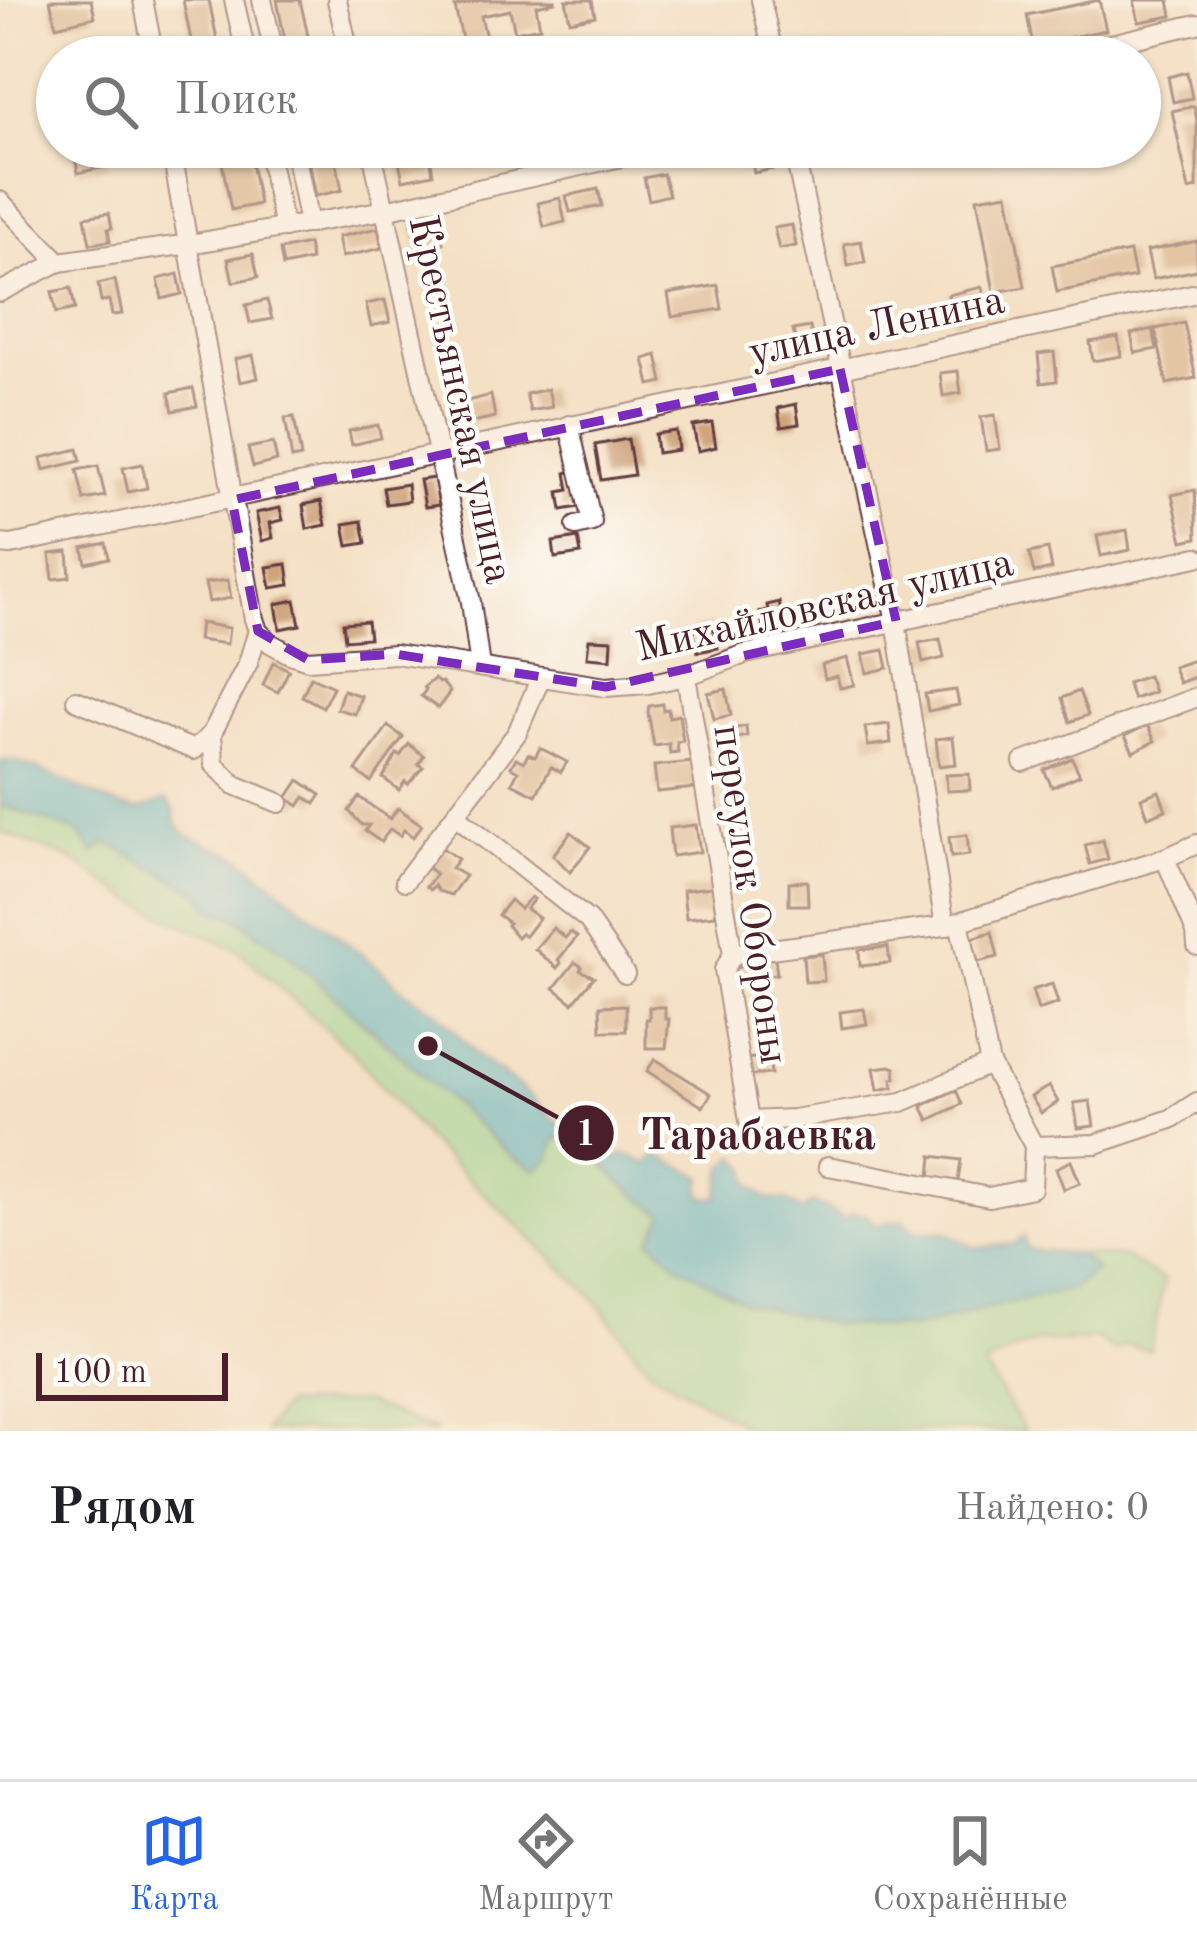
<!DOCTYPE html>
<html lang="ru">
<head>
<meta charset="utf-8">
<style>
	:root { --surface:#fff; --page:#f6f6f6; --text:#202124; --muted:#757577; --line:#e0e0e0; --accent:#2563eb }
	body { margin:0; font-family:"Old Standard TT",serif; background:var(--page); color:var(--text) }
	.scale { position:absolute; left:36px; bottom:30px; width:192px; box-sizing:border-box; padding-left:12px; border:6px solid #4a1f2b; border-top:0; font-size:33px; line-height:42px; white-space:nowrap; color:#4a1f2b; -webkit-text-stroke:9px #fdfcf7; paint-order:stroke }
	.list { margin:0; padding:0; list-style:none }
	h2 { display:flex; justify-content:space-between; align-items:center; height:156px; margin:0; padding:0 48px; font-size:51px }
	h2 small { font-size:39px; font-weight:400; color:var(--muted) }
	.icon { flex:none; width:66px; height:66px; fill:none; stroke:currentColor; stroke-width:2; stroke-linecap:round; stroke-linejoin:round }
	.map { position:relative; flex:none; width:1197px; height:1431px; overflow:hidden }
	.search { position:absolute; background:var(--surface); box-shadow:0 3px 9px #0004; left:36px; right:36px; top:36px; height:132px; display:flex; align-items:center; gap:30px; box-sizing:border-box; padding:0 42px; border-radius:66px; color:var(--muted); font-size:45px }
	.sheet { height:348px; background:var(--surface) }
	nav { display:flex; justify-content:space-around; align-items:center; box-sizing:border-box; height:168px; border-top:3px solid var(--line); background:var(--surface); font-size:33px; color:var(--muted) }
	nav a { display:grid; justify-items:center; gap:6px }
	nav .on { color:var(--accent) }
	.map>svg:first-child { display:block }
</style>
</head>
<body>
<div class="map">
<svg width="1197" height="1431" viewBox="0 0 1197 1431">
	<rect width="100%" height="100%" fill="#fdfcf7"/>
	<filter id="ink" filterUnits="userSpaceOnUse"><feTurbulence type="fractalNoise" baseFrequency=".00833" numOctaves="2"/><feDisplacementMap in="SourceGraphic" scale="24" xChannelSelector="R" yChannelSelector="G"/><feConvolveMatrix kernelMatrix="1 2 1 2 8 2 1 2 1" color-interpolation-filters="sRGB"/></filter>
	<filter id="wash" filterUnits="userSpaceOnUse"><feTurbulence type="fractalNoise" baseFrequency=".004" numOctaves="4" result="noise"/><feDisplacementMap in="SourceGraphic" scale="48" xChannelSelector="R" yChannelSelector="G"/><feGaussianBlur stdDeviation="2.7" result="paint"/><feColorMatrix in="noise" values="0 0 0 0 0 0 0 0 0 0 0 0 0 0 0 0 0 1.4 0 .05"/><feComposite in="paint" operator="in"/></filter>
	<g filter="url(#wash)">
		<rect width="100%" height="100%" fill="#f4e0c5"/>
		<g fill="#8fd690" stroke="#6c7a5e" stroke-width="3">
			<path d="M0 805 105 842 203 895 210 910 234 916 286 953 514 1158H550L557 1137 593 1147C608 1175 638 1199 666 1215L651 1240 677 1264 913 1329 979 1310 1096 1270 1078 1254 1124 1257 1164 1280 1150 1350 1125 1345 1113 1351 1097 1339 1067 1342 1040 1341 1008 1353 984 1366 1025 1431H752L649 1369 591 1295 427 1140 357 1057 238 950 135 902 69 858 0 832Z"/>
			<path d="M364 1402 437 1431H264L284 1405Z"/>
		</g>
		<path fill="#47b1c6" stroke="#486878" stroke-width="3" d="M0 761H16L37 769 121 807 140 810 166 800 174 809 176 824 186 835 240 857 381 970 405 992 438 1013 480 1058 521 1088 566 1130 584 1137 599 1133 601 1148 614 1157 628 1154 647 1164 658 1155 703 1177 700 1189 705 1198 718 1197 724 1167 736 1156 748 1169 749 1184 767 1199 785 1200 802 1211 813 1202 846 1218 853 1212 867 1215 874 1225 904 1220 916 1231 947 1232 975 1248 1014 1244 1024 1237 1027 1249 1078 1254 1096 1270 1071 1290 979 1310 913 1329 831 1324 746 1303 677 1264 651 1239 665 1214C638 1199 608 1175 593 1147L557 1137 550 1158 537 1170 514 1158 286 953 234 916 210 910 203 895 106 842 95 854 78 832 0 805Z"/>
		<g id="blocks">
			<g fill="#cfa47d">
				<path d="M50 0H91L95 17 56 26Z"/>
				<path d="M183 0H209L219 49 194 55Z"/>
				<path d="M277 0H300L308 36 285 41Z"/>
				<path d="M481 0H555V2L536 6 540 27 515 32 510 10 481 16 486 38 463 43 455 7Z"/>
				<path d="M566 0H592L595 16 570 21Z"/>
				<path d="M1099 0 1106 30 1033 45 1027 15Z"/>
				<path d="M1134 0H1169L1172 16 1139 22Z"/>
				<path d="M1187 72 1192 98 1173 102 1168 77Z"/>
				<path d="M1194 106 1197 121V188L1189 190 1172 111Z"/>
				<path d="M73 147H105L109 166 78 173Z"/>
				<path d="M219 147H248L259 204 231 210Z"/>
				<path d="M306 147H333L342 190 316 196Z"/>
				<path d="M396 147H405L407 155 429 150 433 174 403 180Z"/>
				<path d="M774 149 778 168 754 173 750 154Z"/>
				<path d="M663 174 669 195 649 200 644 178Z"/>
				<path d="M598 189 602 206 570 212 566 196Z"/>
				<path d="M1008 193 1025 287 994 292 977 198Z"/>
				<path d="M560 198 565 222 544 227 538 203Z"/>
				<path d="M109 213 112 228 108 229 110 241 90 244 85 217Z"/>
				<path d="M438 219 443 243 417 248 412 224Z"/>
				<path d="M792 225 796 246 779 249 774 228Z"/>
				<path d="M378 228 382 248 342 257 338 237Z"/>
				<path d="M861 241 865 262 848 266 844 244Z"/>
				<path d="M1197 241V270L1153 279 1147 251Z"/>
				<path d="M308 244 311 260 283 266 280 250Z"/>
				<path d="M1130 252 1135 277 1057 292 1052 266Z"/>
				<path d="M253 254 258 277 233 282 228 259Z"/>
				<path d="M178 274 182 294 162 299 158 279Z"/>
				<path d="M115 280 122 314 112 315 109 300 101 302 98 284Z"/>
				<path d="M718 285 722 309 672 317 668 294Z"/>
				<path d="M982 287 988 313 954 321 948 295Z"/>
				<path d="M71 288 75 309 56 313 52 292Z"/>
				<path d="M267 300 272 319 250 323 246 305Z"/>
				<path d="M385 300 390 322 371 326 366 304Z"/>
				<path d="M1184 323 1196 378 1167 384 1155 329Z"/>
				<path d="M810 327 815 351 799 355 793 330Z"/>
				<path d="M1153 329 1157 349 1135 353 1131 334Z"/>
				<path d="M1118 337 1121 356 1093 361 1090 342Z"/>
				<path d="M1054 352 1057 381 1041 383 1038 354Z"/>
				<path d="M253 355 258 378 240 382 235 359Z"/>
				<path d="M657 355 663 382 650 385 644 359Z"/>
				<path d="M958 371 961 393 943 396 940 373Z"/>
				<path d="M193 388 197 406 173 411 169 393Z"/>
				<path d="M548 389 552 407 530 411 526 394Z"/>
				<path d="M491 395 495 417 468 423 463 402Z"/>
				<path d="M796 404 799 424 781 427 778 408Z"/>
				<path d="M995 415 1000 449 986 451 981 417Z"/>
				<path d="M294 417 301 457 292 459 285 418Z"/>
				<path d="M712 423 716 447 698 451 693 426Z"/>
				<path d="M378 425 381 438 352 445 349 431Z"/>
				<path d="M676 431 678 450 657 453 655 434Z"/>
				<path d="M628 439 634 475 601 480 595 445Z"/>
				<path d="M273 443 277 461 253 467 248 448Z"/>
				<path d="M78 449 81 461 44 470 41 458Z"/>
				<path d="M142 464 147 488 128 492 123 468Z"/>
				<path d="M98 466 105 496 84 500 77 470Z"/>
				<path d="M572 471 579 507 562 510 559 492 569 490 566 473Z"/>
				<path d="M434 478 439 505 425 507 420 480Z"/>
				<path d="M407 484 409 501 386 504 383 488Z"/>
				<path d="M1195 490 1197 538 1183 541 1172 495Z"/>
				<path d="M321 501 326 525 307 529 303 505Z"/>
				<path d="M280 508 283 520 270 523 273 538 262 541 256 513Z"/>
				<path d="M362 521 366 543 348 546 344 524Z"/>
				<path d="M1127 530 1130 550 1101 556 1097 536Z"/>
				<path d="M578 538 581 554 555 558 553 542Z"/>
				<path d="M106 543 109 558 86 563 83 548Z"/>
				<path d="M1048 549 1052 569 1034 573 1029 553Z"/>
				<path d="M68 552 70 577 53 579 50 554Z"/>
				<path d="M989 559 994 582 975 586 970 563Z"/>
				<path d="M287 564 290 585 271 588 267 567Z"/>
				<path d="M228 580 231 598 209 602 205 583Z"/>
				<path d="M295 600 300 625 280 629 276 604Z"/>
				<path d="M779 602 783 622 779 623 780 628 764 631 760 612 768 610 767 605Z"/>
				<path d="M367 621 369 638 345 640 343 623Z"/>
				<path d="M200 623 229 628 227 644 198 640Z"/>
				<path d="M713 626 718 648 698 652 693 631Z"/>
				<path d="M589 639 612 640 611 659 587 657Z"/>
				<path d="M940 639 944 658 923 663 919 643Z"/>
				<path d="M884 650 888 668 867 673 863 654Z"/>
				<path d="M847 658 854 685 840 688 837 676 825 679 822 665Z"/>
				<path d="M1194 660 1197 676 1179 683 1173 667Z"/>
				<path d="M273 662 289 670 278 692 263 685Z"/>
				<path d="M1148 676 1154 692 1133 699 1127 683Z"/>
				<path d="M311 677 333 687 323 707 302 696Z"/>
				<path d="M434 679 439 683 442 682 450 692 438 708 421 696 426 690 424 687Z"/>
				<path d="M726 689 731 715 714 719 708 693Z"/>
				<path d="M343 690 361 696 355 714 337 709Z"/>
				<path d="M956 690 959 705 928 711 925 694Z"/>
				<path d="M1079 691 1088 715 1070 722 1062 698Z"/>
				<path d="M662 704 663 710 668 709 669 717 679 715 683 741 677 742 678 752 670 753 669 744 654 746 648 712 649 706Z"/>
				<path d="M889 724 891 743 868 746 865 727Z"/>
				<path d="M1147 725 1155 741 1133 752 1125 736Z"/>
				<path d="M388 726 403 737 371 782 356 771Z"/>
				<path d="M746 726 747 736 737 738 739 754 723 757 719 732Z"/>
				<path d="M953 737 956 764 939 766 936 739Z"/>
				<path d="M409 744 424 756 418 764 423 767 408 784 405 781 399 790 383 778 397 754 400 756Z"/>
				<path d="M540 748 567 762 561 772 551 767 536 795 512 783 518 771 511 767 516 758 524 762 528 754 535 757Z"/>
				<path d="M1072 758 1080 775 1052 787 1044 770Z"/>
				<path d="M693 762 696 788 657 792 654 766Z"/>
				<path d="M969 774 970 790 947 791 946 775Z"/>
				<path d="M299 780 321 795 315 804 305 797 299 806 287 798Z"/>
				<path d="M1159 791 1166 810 1148 817 1141 798Z"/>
				<path d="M359 797 390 819 398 808 422 825 413 837 404 830 400 836 390 829 381 842 365 831 369 825H362L349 811Z"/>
				<path d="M696 825 700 852 672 856 669 828Z"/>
				<path d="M571 832 590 847 570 872 553 855Z"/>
				<path d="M967 835 969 855 951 857 949 837Z"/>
				<path d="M1103 840 1108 859 1090 864 1085 845Z"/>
				<path d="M442 848 458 859 451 868 465 876 451 895 438 891 434 885 430 890 426 887 436 874 427 867Z"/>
				<path d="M807 881 808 905H789V882Z"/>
				<path d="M713 887 716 915 686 918 683 890Z"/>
				<path d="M531 897 534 899 526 909 539 918 525 936 521 933 517 937 507 925 509 923 498 915 510 900 520 909Z"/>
				<path d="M553 928 565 938 571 932 577 937 558 960 561 963 557 968 535 949Z"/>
				<path d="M992 932 998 957 978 962 972 938Z"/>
				<path d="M888 947 890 963 860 966 859 950Z"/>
				<path d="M822 954 824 981 805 982 803 956Z"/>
				<path d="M775 958 777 974 755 977 756 981 732 985 730 969 753 965 754 971H757L759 961Z"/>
				<path d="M575 962 582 967 580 970 594 977 573 1003 554 988Z"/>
				<path d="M1052 984 1058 1003 1038 1010 1032 990Z"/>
				<path d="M626 1005V1031H601L600 1006Z"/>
				<path d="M649 1007H665V1019H669L666 1048H646V1019H649Z"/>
				<path d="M864 1009 867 1024 842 1028 840 1012Z"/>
				<path d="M769 1056 771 1074 748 1076 746 1059Z"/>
				<path d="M655 1059 711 1094 703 1107 647 1071Z"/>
				<path d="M890 1066 895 1068 896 1078 892 1079 893 1087 878 1090 874 1068Z"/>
				<path d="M1049 1086 1058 1102 1041 1113 1031 1097Z"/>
				<path d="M956 1090 962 1104 929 1120 922 1106Z"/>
				<path d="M1090 1101 1094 1126 1078 1128 1074 1103Z"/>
				<path d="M932 1156 961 1160 958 1181 930 1178Z"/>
				<path d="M1071 1161 1080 1183 1064 1189 1056 1168Z"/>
			</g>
		</g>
	</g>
	<g filter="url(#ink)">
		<use href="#blocks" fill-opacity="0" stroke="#643c42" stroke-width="3"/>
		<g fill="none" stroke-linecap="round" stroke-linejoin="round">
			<defs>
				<g id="minor">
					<path d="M143 0 154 57"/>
					<path d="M234 0 247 57"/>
					<path d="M262 0 275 57"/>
					<path d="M337 0 350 57"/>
					<path d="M761 0 774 57"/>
					<path d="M1055 57 1197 24"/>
					<path d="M171 147 254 619 258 631 270 643 290 654 308 660 395 654 606 687 648 684 686 676 745 654 1197 557"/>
					<path d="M267 147 284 228"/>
					<path d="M294 147 309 224"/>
					<path d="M371 147 471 602 480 667"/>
					<path d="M793 147 896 621 945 926"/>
					<path d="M0 201 59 262"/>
					<path d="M0 292 59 262 190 244 385 210 666 147"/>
					<path d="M569 425 592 522 576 526"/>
					<path d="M0 544 11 545 1197 293"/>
					<path d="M258 631 248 663 212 733 214 764 235 785 279 803"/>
					<path d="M686 676 733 954 724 970 749 1121 793 1119 902 1102 990 1064"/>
					<path d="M76 700 194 750 212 733"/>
					<path d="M1023 762 1197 697"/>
					<path d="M455 815 588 920 625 974"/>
					<path d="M1165 858 1196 932 1197 946"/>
					<path d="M405 881 517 733 541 677"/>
					<path d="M733 954 945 926 1165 858 1197 844"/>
					<path d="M1034 1146 1096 1144 1171 1119 1197 1102"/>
					<path d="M828 1166 989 1197 1032 1188 1034 1146 990 1064 959 922"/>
				</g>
			</defs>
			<use href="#minor" stroke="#643c42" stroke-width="22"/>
			<use href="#minor" stroke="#fff" stroke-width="18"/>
		</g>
	</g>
	<path d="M0 0H1197V1431H0ZM840 369 896 621 606 687 395 654 308 660 258 631 232 500Z" fill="#f4e0c5" fill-opacity=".55" fill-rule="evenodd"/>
	<path fill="none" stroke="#7b2cbf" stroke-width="9" stroke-dasharray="24 15" stroke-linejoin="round" d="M840 369 896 621 606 687 395 654 308 660 258 631 232 500Z"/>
	<g text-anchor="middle" stroke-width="9" stroke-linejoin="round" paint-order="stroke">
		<g font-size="42" fill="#4a1f2b" stroke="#fdfcf7">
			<text transform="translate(876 324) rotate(-12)" y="15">улица Ленина</text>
			<text transform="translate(463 399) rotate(78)" y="15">Крестьянская улица</text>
			<text transform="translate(824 603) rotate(-13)" y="15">Михайловская улица</text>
			<text transform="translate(753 894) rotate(82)" y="15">переулок Обороны</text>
		</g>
	</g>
	<path fill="none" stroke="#4a1f2b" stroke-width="4.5" d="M428 1046L586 1133"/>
	<g fill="#4a1f2b" stroke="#fdfcf7" stroke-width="4.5">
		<circle cx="428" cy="1046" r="12"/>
		<circle cx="586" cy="1133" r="30"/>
	</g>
	<g font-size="36" text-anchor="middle" font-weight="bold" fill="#fff">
		<text x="586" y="1145">1</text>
	</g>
	<g font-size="45" text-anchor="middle" font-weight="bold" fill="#4a1f2b" stroke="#fdfcf7" stroke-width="9" stroke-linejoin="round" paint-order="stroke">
		<text x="758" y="1149">Тарабаевка</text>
	</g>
</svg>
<div class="scale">100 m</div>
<div class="search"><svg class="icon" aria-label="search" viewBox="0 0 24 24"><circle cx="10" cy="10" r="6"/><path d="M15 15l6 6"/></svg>Поиск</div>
</div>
<section class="sheet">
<h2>Рядом<small>Найдено: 0</small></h2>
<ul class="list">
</ul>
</section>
<nav>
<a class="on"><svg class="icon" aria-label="map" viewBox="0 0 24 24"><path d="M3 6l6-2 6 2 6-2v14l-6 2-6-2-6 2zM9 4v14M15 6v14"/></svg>Карта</a>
<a><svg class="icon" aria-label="directions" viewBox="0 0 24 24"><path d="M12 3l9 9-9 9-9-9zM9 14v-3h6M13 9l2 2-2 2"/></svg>Маршрут</a>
<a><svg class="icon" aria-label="saved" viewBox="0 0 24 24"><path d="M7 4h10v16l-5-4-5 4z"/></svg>Сохранённые</a>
</nav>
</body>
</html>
